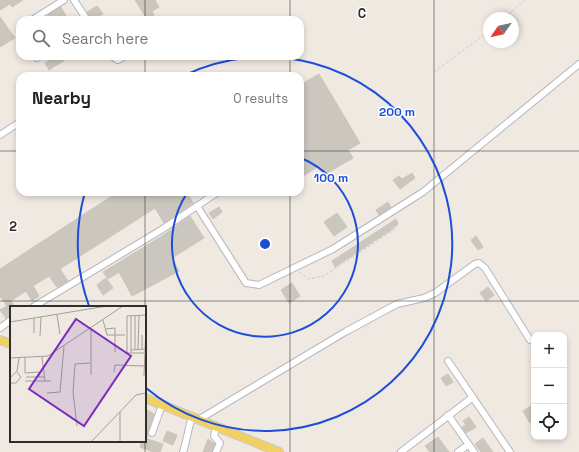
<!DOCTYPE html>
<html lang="en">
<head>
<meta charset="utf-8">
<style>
	:root { --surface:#fff; --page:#f2f2f2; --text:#222; --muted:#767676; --line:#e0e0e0 }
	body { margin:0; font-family:"Space Grotesk",sans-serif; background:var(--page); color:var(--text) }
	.controls { position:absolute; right:12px; bottom:12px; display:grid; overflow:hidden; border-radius:8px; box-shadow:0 2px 6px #0003 }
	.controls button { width:36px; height:36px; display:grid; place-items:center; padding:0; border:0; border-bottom:1px solid var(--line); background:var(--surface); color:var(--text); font:20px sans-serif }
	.compass { position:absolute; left:483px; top:12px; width:36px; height:36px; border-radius:50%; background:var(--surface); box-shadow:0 2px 6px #0003; rotate:236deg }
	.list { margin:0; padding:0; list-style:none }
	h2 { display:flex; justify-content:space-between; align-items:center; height:52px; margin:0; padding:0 16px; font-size:17px }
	h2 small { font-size:13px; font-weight:400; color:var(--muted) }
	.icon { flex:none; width:22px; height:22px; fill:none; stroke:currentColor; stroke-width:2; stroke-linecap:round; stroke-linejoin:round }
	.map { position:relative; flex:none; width:579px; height:452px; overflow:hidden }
	.search { position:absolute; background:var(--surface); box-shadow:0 2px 6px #0003; left:16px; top:16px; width:288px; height:44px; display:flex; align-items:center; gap:10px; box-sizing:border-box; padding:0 14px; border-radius:12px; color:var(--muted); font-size:15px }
	.panel { position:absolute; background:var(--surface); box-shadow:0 2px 6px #0003; left:16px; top:72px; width:288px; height:124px; border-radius:12px }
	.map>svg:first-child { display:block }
</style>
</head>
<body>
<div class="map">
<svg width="579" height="452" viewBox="0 0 579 452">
	<rect width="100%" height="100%" fill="#efe9e1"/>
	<g fill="#cbc7bf" stroke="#cbc5ba">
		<path d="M0 0H23L12 7 10 4 0 10Z"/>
		<path d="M135 0H155L159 7 152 11 154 15 147 19Z"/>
		<path d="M97 6 103 14 91 20 87 12Z"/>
		<path d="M61 7 68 20H44L49 16 48 15Z"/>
		<path d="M0 17 15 38 0 47Z"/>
		<path d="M49 56H71L49 70 45 63 51 59Z"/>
		<path d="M319 74 360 143 348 150 353 158 324 175 319 166 300 178V85Z"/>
		<path d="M412 173 415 178 400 189 393 180 399 176 402 179Z"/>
		<path d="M118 192H187L193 203 164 223 155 208 60 269 68 281 57 287 49 276 33 286 39 296 32 301 26 291 11 301 15 307H11V315L6 318 0 310 7 306 0 296V269Z"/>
		<path d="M388 202 391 207 379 215 376 210Z"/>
		<path d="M219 207 222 212 213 219 209 213Z"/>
		<path d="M337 213 347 227 334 236 324 222Z"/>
		<path d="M190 216 204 238 172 258 179 271 132 296 119 272 108 279 103 272 162 236Z"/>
		<path d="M396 219 398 224 391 230 335 267 332 261Z"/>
		<path d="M476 236 483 247 478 250 471 240Z"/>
		<path d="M106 278 113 288 103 295 97 285Z"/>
		<path d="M292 283 300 296 289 303 281 290Z"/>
		<path d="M488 287 494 295 486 301 480 293Z"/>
		<path d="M448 374 453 382 446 386 441 378Z"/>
		<path d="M531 406 534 411V420L530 423 523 411Z"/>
		<path d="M147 410 154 414 148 431 147 439 163 444 160 452H153L140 447 142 441H145V414Z"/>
		<path d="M469 417 476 427 466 433 462 427 466 425 463 421Z"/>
		<path d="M167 431 177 435 173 445 163 441Z"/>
		<path d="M438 437 449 452H430L425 446Z"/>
		<path d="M483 438 493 452H481L475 444Z"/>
		<path d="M208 439 215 444 212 452H203Z"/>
	</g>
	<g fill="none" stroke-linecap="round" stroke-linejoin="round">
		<defs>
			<g id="minor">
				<path d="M74 0 87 20"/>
				<path d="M32 20 64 0"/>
				<path d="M111 56 118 60 125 56"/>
				<path d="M37 58 40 56"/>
				<path d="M0 135 20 122"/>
				<path d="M197 206 246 283 259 285 333 249 423 192 579 64"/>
				<path d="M33 307 161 230 218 192"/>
				<path d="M0 328 11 320"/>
				<path d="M448 361 510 452"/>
				<path d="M448 415 474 452"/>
				<path d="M198 420 345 332 397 304 424 298 435 293 475 264 479 263 485 268 530 340"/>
				<path d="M152 433 162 405"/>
				<path d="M183 452C187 440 188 429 192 417"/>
				<path d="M216 452 220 443 214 436 216 427"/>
				<path d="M401 452 473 397"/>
				<path d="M458 452 468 445"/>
			</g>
			<g id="major">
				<path d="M0 340 11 344"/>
				<path d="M145 398 279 452"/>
			</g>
		</defs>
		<use href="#minor" stroke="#b4b7c1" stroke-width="8"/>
		<use href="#major" stroke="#c9c9c9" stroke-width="10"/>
		<g stroke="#c9c9c9" stroke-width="1" stroke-dasharray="3 2" stroke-linecap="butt">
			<path d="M504 18 525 0"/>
			<path d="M434 72 489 31"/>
			<path d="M299 272 309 279 324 276 395 229"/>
		</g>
		<use href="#minor" stroke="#fff" stroke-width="6"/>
		<use href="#major" stroke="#f2d163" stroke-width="8"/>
	</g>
	<path fill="none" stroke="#2e2e2e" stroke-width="1" stroke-opacity="0.55" d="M145 0V20M290 0V20M434 0V452M145 56V76M290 56V76M0 151H20M300 151H579M145 192V307M290 192V452M0 301H579M145 441V452"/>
	<g fill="none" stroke="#1d4ed8" stroke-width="2">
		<path d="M301 158A93 93 0 1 1 187 193"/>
		<path d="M89 306A187 187 0 0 1 85 192M183 76A187 187 0 1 1 146 388"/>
	</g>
	<g transform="translate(10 306)">
		<rect width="136" height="136" fill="#efe9e1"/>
		<path fill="none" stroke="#a29e99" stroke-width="1" d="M47 9 50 28M93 14 97 29H115M0 16 97 0M96 23 105 22V29M24 27V12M30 30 31 11M125 43V10M128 43 129 10M132 43V29M121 44 135 43M105 46V29M121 47V10M134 47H117V10L136 9M15 51V67L29 66V71M32 51 35 75M0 52 38 50 113 0M104 66 105 59 134 60M81 69V22M134 70 136 19M16 71H34M0 72 7 65 9 52M15 75H41M0 77H6L11 71 7 66M37 87 50 86 54 40M67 120 63 86 65 58 80 57M81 136 126 89 136 87M110 136V106"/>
		<path fill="#7b2cbf" fill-opacity="0.15" stroke="#7b2cbf" stroke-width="2" d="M66 13 121 50 74 120 19 83Z"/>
		<rect width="136" height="136" fill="none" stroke="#2e2e2e" stroke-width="2"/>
	</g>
	<g font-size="13" text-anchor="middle" font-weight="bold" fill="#2e2e2e" stroke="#fff" stroke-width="3" stroke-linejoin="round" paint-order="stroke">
		<text x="362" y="18">C</text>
		<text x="13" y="231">2</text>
	</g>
	<circle cx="265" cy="244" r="6" fill="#1d4ed8" stroke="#fff" stroke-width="2"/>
	<g font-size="12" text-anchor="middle" font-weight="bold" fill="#1d4ed8" stroke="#fff" stroke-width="3" stroke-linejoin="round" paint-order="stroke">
		<text x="397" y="116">200 m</text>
		<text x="331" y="182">100 m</text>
	</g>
</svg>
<div class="controls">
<button>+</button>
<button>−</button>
<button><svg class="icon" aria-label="locate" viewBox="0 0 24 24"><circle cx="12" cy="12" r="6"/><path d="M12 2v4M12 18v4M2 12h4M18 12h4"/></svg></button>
</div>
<svg class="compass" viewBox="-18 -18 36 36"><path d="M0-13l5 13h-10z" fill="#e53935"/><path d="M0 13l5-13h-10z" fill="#767676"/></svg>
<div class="search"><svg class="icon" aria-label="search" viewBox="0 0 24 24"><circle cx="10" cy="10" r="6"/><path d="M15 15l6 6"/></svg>Search here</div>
<section class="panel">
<h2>Nearby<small>0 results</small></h2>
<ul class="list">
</ul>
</section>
</div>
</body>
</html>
